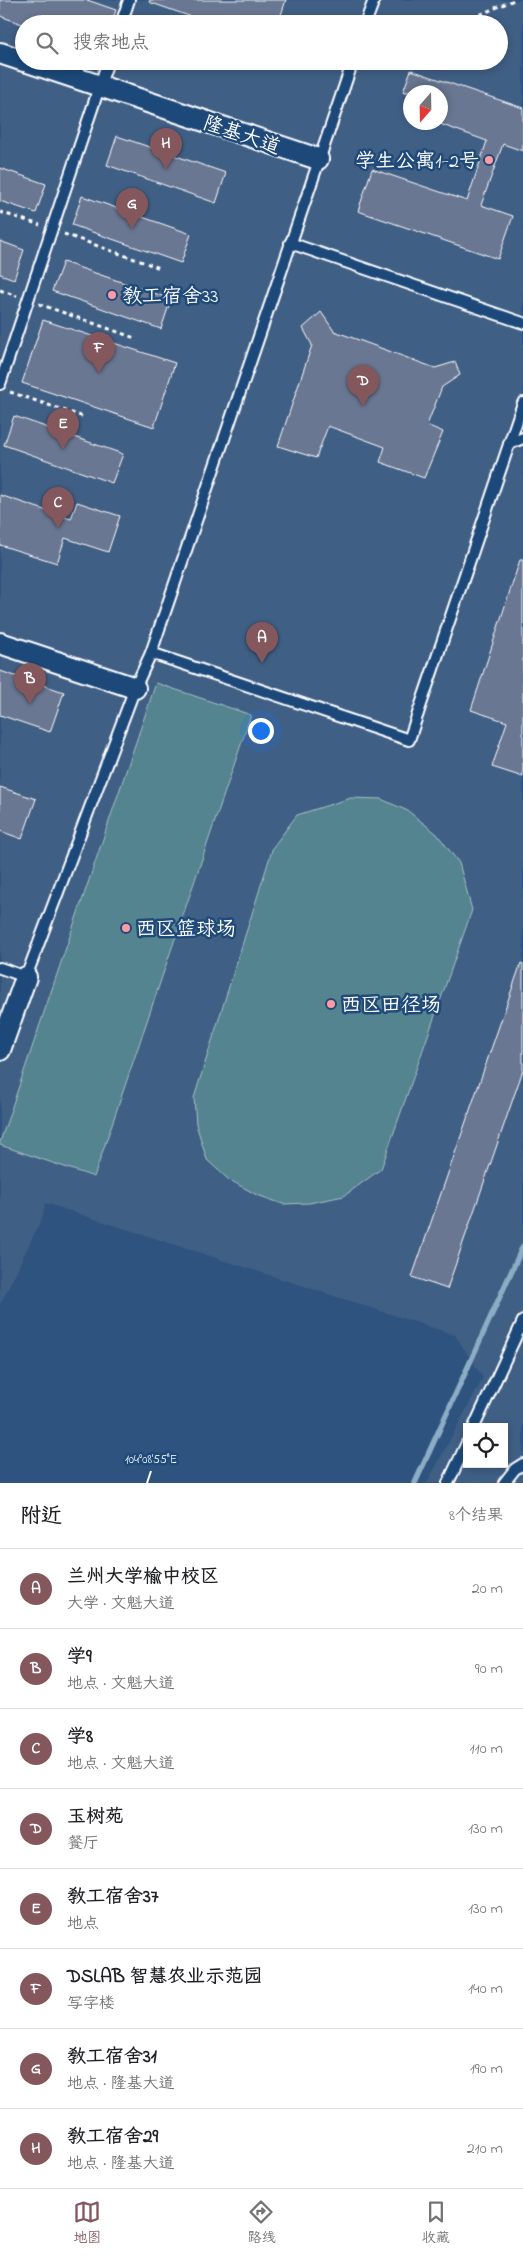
<!DOCTYPE html>
<html lang="zh">
<head>
<meta charset="utf-8">
<style>
	:root { --surface:#fff; --page:#f2f2f2; --text:#202124; --muted:#757577; --line:#e0e0e0; --accent:#84575d }
	body { margin:0; font-family:"Indie Flower","LXGW WenKai TC",sans-serif; background:var(--page); color:var(--text) }
	.controls { position:absolute; right:15px; bottom:15px; display:grid; overflow:hidden; border-radius:0px; box-shadow:0 2px 8px #0003 }
	.controls button { width:45px; height:45px; display:grid; place-items:center; padding:0; border:0; border-bottom:1px solid var(--line); background:var(--surface); color:var(--text); font:25px sans-serif }
	.compass { position:absolute; left:403px; top:85px; width:45px; height:45px; border-radius:50%; background:var(--surface); box-shadow:0 2px 8px #0003; rotate:200deg }
	.you { position:absolute; left:260px; top:730px; width:18px; height:18px; margin:-12px; border:4px solid #fff; border-radius:50%; background:#1a73e8; box-shadow:0 0 0 8px #1a73e833 }
	.badge { display:grid; place-items:center; width:32px; height:32px; border-radius:50%; background:var(--accent); color:#fff; font-size:16px; font-weight:700 }
	.pin { position:absolute; translate:-50% -41px; filter:drop-shadow(0 1px 2px #0008) }
	.pin::after { content:''; position:absolute; top:26px; width:18px; height:15px; background:inherit; clip-path:polygon(0 0,100% 0,50% 100%) }
	.list { margin:0; padding:0; list-style:none }
	h2 { display:flex; justify-content:space-between; align-items:center; height:65px; margin:0; padding:0 20px; font-size:21px }
	h2 small { font-size:16px; font-weight:400; color:var(--muted) }
	.list li { display:grid; grid-template-columns:32px 1fr auto; gap:15px; align-items:center; box-sizing:border-box; height:80px; padding:0 20px; border-top:1px solid var(--line) }
	.list b { display:block; font-size:19px; white-space:nowrap }
	.list p { margin:0; font-size:16px; white-space:nowrap; color:var(--muted) }
	.list em { font-size:16px; font-style:normal; color:var(--muted) }
	.icon { flex:none; width:28px; height:28px; fill:none; stroke:currentColor; stroke-width:2; stroke-linecap:round; stroke-linejoin:round }
	.map { position:relative; flex:none; width:523px; height:1483px; overflow:hidden }
	.search { position:absolute; background:var(--surface); box-shadow:0 2px 8px #0003; left:15px; right:15px; top:15px; height:55px; display:flex; align-items:center; gap:12px; box-sizing:border-box; padding:0 18px; border-radius:28px; color:var(--muted); font-size:19px }
	.sheet { height:705px; background:var(--surface) }
	nav { display:flex; justify-content:space-around; align-items:center; box-sizing:border-box; height:70px; border-top:1px solid var(--line); background:var(--surface); font-size:14px; color:var(--muted) }
	nav a { display:grid; justify-items:center; gap:2px }
	nav .on { color:var(--accent) }
	.map>svg:first-child { display:block }
</style>
</head>
<body>
<div class="map">
<svg width="523" height="1483" viewBox="0 0 523 1483">
	<rect width="100%" height="100%" fill="#2e537f"/>
	<filter id="ink" filterUnits="userSpaceOnUse"><feTurbulence type="fractalNoise" baseFrequency=".02" numOctaves="2"/><feDisplacementMap in="SourceGraphic" scale="10" xChannelSelector="R" yChannelSelector="G"/><feConvolveMatrix kernelMatrix="1 2 1 2 8 2 1 2 1" color-interpolation-filters="sRGB"/></filter>
	<g filter="url(#ink)">
		<path fill="#405e85" fill-rule="evenodd" d="M0 0H523V1483H427L483 1378 455 1335 45 1203 43 1216 0 1305ZM24 24H499V61H24ZM410 92H440V122H410ZM467 1427H504V1464H467Z"/>
		<g fill="#52848f" stroke="#a8c2c7">
			<path d="M156 683 251 715 94 1177 0 1145V1142Z"/>
			<path d="M351 798 381 799 408 811 437 834 459 863 472 910 381 1169 344 1196 309 1203 283 1204 257 1195 228 1179 207 1160 196 1124 194 1098 273 847 297 815Z"/>
		</g>
		<g fill="none" stroke-linecap="round" stroke-linejoin="round">
			<path stroke="#8dadc5" stroke-width="5.5" d="M415 1483 523 1246"/>
		</g>
		<g fill="#6b7792" stroke="#fff">
			<path d="M0 0H87L116 10 111 24H22L0 16Z"/>
			<path d="M150 0H286L278 24H212L149 2Z"/>
			<path d="M411 70 523 108V151L503 144 481 205 513 216 498 259 358 211 372 169 467 201 487 141 440 124V92H403Z"/>
			<path d="M117 136 226 173 216 203 107 165Z"/>
			<path d="M0 168 46 184 36 213 0 201Z"/>
			<path d="M82 196 191 234 181 263 72 225Z"/>
			<path d="M0 241 24 250 14 279 0 274Z"/>
			<path d="M63 262 171 299 161 329 52 291Z"/>
			<path d="M321 312 334 331 435 368 455 362 460 375 442 387 427 425 443 432 424 478 380 462 385 447 328 426 316 458 278 446 312 345 303 328Z"/>
			<path d="M43 320 175 363 154 427 22 383Z"/>
			<path d="M14 416 123 454 112 483 4 445Z"/>
			<path d="M0 495 71 519 77 502 120 516 108 552 65 538 57 563 0 545Z"/>
			<path d="M520 560H523V777L492 767 507 722 471 710Z"/>
			<path d="M0 671 64 692 50 732 0 715Z"/>
			<path d="M0 787 36 799 22 839 0 831Z"/>
			<path d="M521 963 523 964V1070L447 1289 412 1277Z"/>
		</g>
		<g fill="none" stroke-linecap="round" stroke-linejoin="round">
			<defs>
				<g id="service">
					<path d="M121 24 129 0"/>
					<path d="M365 24 374 0"/>
					<path d="M353 61 151 653 409 740 523 403"/>
					<path d="M290 243 523 323"/>
					<path d="M0 384 108 61"/>
					<path d="M509 444 523 438"/>
					<path d="M0 968 26 977 135 688 151 653"/>
					<path d="M474 1427 523 1321"/>
					<path d="M448 1483 467 1443"/>
					<path d="M504 1483 515 1469 523 1464"/>
				</g>
				<g id="minor">
					<path d="M0 53 24 61"/>
					<path d="M25 61 318 159"/>
					<path d="M0 643 135 688"/>
					<path d="M0 1050 26 977"/>
				</g>
			</defs>
			<use href="#service" stroke="#fff" stroke-width="14"/>
			<use href="#minor" stroke="#fff" stroke-width="24"/>
			<g stroke="#fff" stroke-width="3" stroke-dasharray="4 4" stroke-linecap="butt">
				<path d="M458 24 514 0"/>
				<path d="M0 212 40 225"/>
				<path d="M64 234 160 268"/>
				<path d="M0 290 17 296"/>
				<path d="M39 304 135 338"/>
				<path d="M10 392 84 417"/>
			</g>
			<use href="#service" stroke="#1f4a7a" stroke-width="10"/>
			<use href="#minor" stroke="#1f4a7a" stroke-width="20"/>
		</g>
	</g>
	<path fill="none" stroke="#fff" stroke-width="2" d="M147 1483 151 1471"/>
	<g fill="#ff9aa2" stroke="#1f4a7a" stroke-width="2">
		<circle cx="489" cy="160" r="5"/>
		<circle cx="112" cy="295" r="5"/>
		<circle cx="126" cy="928" r="5"/>
		<circle cx="331" cy="1004" r="5"/>
	</g>
	<g text-anchor="middle" stroke-width="5" stroke-linejoin="round" paint-order="stroke">
		<g font-size="20" fill="#fff" stroke="#1f4a7a">
			<text transform="translate(242 134) rotate(19)" y="7">隆基大道</text>
		</g>
		<g font-size="20" fill="#fff" stroke="#1f4a7a" text-anchor="start">
			<text x="479" y="167" text-anchor="end">学生公寓1-2号</text>
			<text x="122" y="302">教工宿舍33</text>
			<text x="136" y="935">西区篮球场</text>
			<text x="341" y="1011">西区田径场</text>
		</g>
	</g>
	<g font-size="12" text-anchor="middle" fill="#fff" stroke="#1f4a7a" stroke-width="5" stroke-linejoin="round" paint-order="stroke">
		<text x="151" y="1463">104°08'55"E</text>
	</g>
</svg>
<div class="controls">
<button><svg class="icon" aria-label="locate" viewBox="0 0 24 24"><circle cx="12" cy="12" r="6"/><path d="M12 2v4M12 18v4M2 12h4M18 12h4"/></svg></button>
</div>
<svg class="compass" viewBox="-18 -18 36 36"><path d="M0-13l5 13h-10z" fill="#e53935"/><path d="M0 13l5-13h-10z" fill="#757577"/></svg>
<div class="you"></div>
<div class="pin badge" style="left:262px;top:663px">A</div>
<div class="pin badge" style="left:30px;top:704px">B</div>
<div class="pin badge" style="left:58px;top:528px">C</div>
<div class="pin badge" style="left:363px;top:406px">D</div>
<div class="pin badge" style="left:63px;top:449px">E</div>
<div class="pin badge" style="left:99px;top:373px">F</div>
<div class="pin badge" style="left:132px;top:229px">G</div>
<div class="pin badge" style="left:166px;top:169px">H</div>
<div class="search"><svg class="icon" aria-label="search" viewBox="0 0 24 24"><circle cx="10" cy="10" r="6"/><path d="M15 15l6 6"/></svg>搜索地点</div>
</div>
<section class="sheet">
<h2>附近<small>8个结果</small></h2>
<ul class="list">
<li><span class="badge">A</span><div><b>兰州大学榆中校区</b><p>大学 · 文魁大道</p></div><em>20 m</em></li>
<li><span class="badge">B</span><div><b>学9</b><p>地点 · 文魁大道</p></div><em>90 m</em></li>
<li><span class="badge">C</span><div><b>学8</b><p>地点 · 文魁大道</p></div><em>110 m</em></li>
<li><span class="badge">D</span><div><b>玉树苑</b><p>餐厅</p></div><em>130 m</em></li>
<li><span class="badge">E</span><div><b>教工宿舍37</b><p>地点</p></div><em>130 m</em></li>
<li><span class="badge">F</span><div><b>DSLAB 智慧农业示范园</b><p>写字楼</p></div><em>140 m</em></li>
<li><span class="badge">G</span><div><b>教工宿舍31</b><p>地点 · 隆基大道</p></div><em>190 m</em></li>
<li><span class="badge">H</span><div><b>教工宿舍29</b><p>地点 · 隆基大道</p></div><em>210 m</em></li>
</ul>
</section>
<nav>
<a class="on"><svg class="icon" aria-label="map" viewBox="0 0 24 24"><path d="M3 6l6-2 6 2 6-2v14l-6 2-6-2-6 2zM9 4v14M15 6v14"/></svg>地图</a>
<a><svg class="icon" aria-label="directions" viewBox="0 0 24 24"><path d="M12 3l9 9-9 9-9-9zM9 14v-3h6M13 9l2 2-2 2"/></svg>路线</a>
<a><svg class="icon" aria-label="saved" viewBox="0 0 24 24"><path d="M7 4h10v16l-5-4-5 4z"/></svg>收藏</a>
</nav>
</body>
</html>
